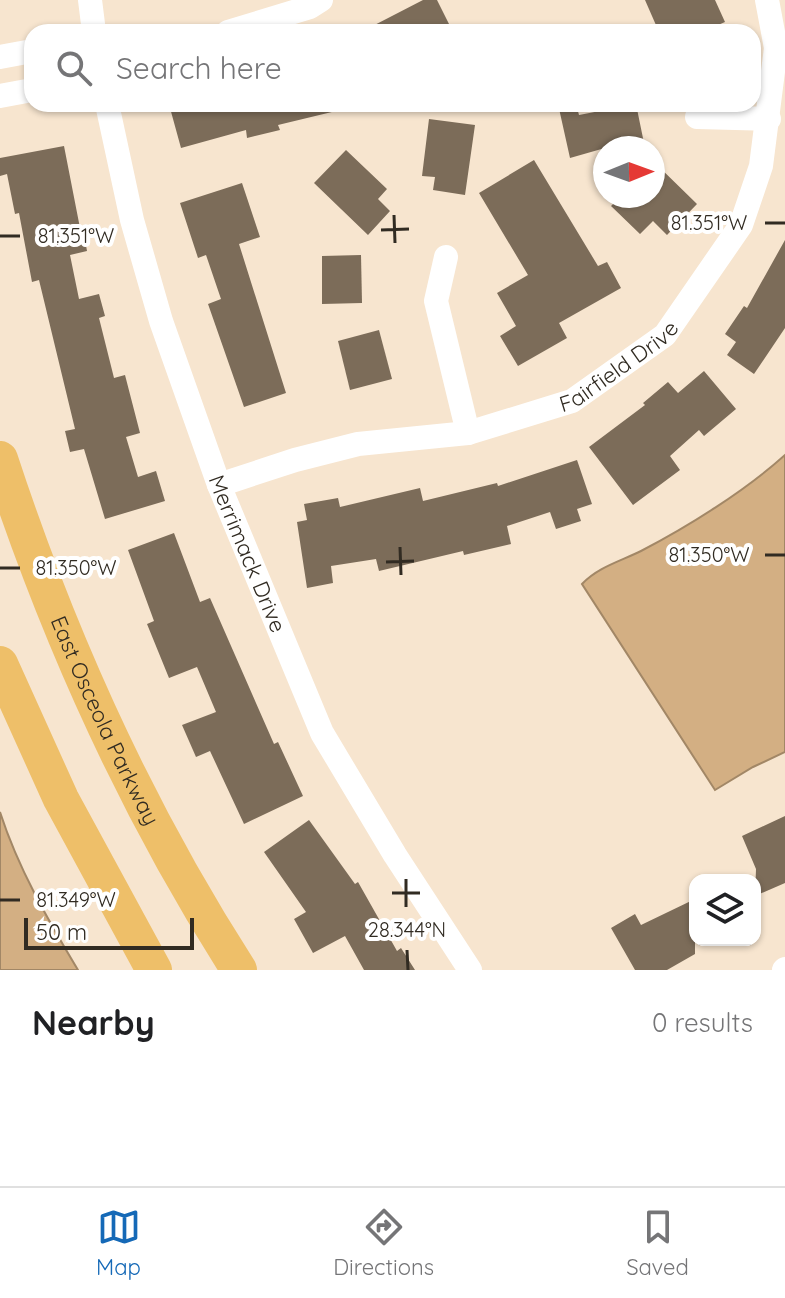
<!DOCTYPE html>
<html lang="en">
<head>
<meta charset="utf-8">
<style>
	:root { --surface:#fff; --page:#f2f2f2; --text:#202124; --muted:#757577; --line:#e0e0e0; --accent:#1569b7 }
	body { margin:0; font-family:Quicksand,sans-serif; background:var(--page); color:var(--text) }
	.controls { position:absolute; right:24px; bottom:24px; display:grid; overflow:hidden; border-radius:16px; box-shadow:0 2px 6px #0004 }
	.controls button { width:72px; height:72px; display:grid; place-items:center; padding:0; border:0; border-bottom:2px solid var(--line); background:var(--surface); color:var(--text); font:40px sans-serif }
	.compass { position:absolute; left:593px; top:136px; width:72px; height:72px; border-radius:50%; background:var(--surface); box-shadow:0 2px 6px #0004; rotate:89deg }
	.scale { position:absolute; left:24px; bottom:20px; width:170px; box-sizing:border-box; padding-left:8px; border:4px solid #312b22; border-top:0; font-size:22px; line-height:28px; white-space:nowrap; color:#312b22; -webkit-text-stroke:6px #fff; paint-order:stroke }
	.list { margin:0; padding:0; list-style:none }
	h2 { display:flex; justify-content:space-between; align-items:center; height:104px; margin:0; padding:0 32px; font-size:34px }
	h2 small { font-size:26px; font-weight:400; color:var(--muted) }
	.icon { flex:none; width:44px; height:44px; fill:none; stroke:currentColor; stroke-width:2; stroke-linecap:round; stroke-linejoin:round }
	.map { position:relative; flex:none; width:785px; height:970px; overflow:hidden }
	.search { position:absolute; background:var(--surface); box-shadow:0 2px 6px #0004; left:24px; right:24px; top:24px; height:88px; display:flex; align-items:center; gap:20px; box-sizing:border-box; padding:0 28px; border-radius:24px; color:var(--muted); font-size:30px }
	.sheet { height:216px; background:var(--surface) }
	nav { display:flex; justify-content:space-around; align-items:center; box-sizing:border-box; height:112px; border-top:2px solid var(--line); background:var(--surface); font-size:22px; color:var(--muted) }
	nav a { display:grid; justify-items:center; gap:4px }
	nav .on { color:var(--accent) }
	.map>svg:first-child { display:block }
</style>
</head>
<body>
<div class="map">
<svg width="785" height="970" viewBox="0 0 785 970">
	<rect width="100%" height="100%" fill="#f7e5cf"/>
	<g fill="#d3af83" stroke="#a28766" stroke-width="2">
		<path d="M785 455V752L753 767 715 790 582 584C598 567 621 561 641 551 689 526 745 491 785 455Z"/>
		<path d="M0 812C18 868 48 920 78 970H0Z"/>
	</g>
	<g fill="#7c6c59">
		<path d="M423 0H437L453 32H361Z"/>
		<path d="M645 0H715L725 22 702 32H659Z"/>
		<path d="M182 104H335L336 111 278 125 280 130 247 138 246 130 181 148 170 108Z"/>
		<path d="M558 104H576L579 115 636 104 645 148H605L570 158Z"/>
		<path d="M429 119 475 125 465 195 433 190 435 177 422 176Z"/>
		<path d="M64 146 80 228H83L87 251 70 255 79 299 99 294 105 316 99 318 114 378 125 375 140 433 126 437 138 477 156 471 165 501 105 519 84 449 70 452 65 431 75 429 39 280 32 282 19 213 15 214 7 174 0 176V158Z"/>
		<path d="M346 150 387 189 378 199 390 211 368 235 314 183Z"/>
		<path d="M534 160 598 266 607 262 621 288 559 323 567 338 518 366 500 336 516 326 497 293 528 275 479 193Z"/>
		<path d="M653 161 697 204 667 235 653 221 640 234 611 206 621 196H653Z"/>
		<path d="M242 183 260 237 239 244 286 393 244 407 208 304 221 299 206 255 198 258 180 203Z"/>
		<path d="M785 240V328L754 374 727 355 736 342 725 334 744 306 747 308Z"/>
		<path d="M361 255 362 303 322 304V256Z"/>
		<path d="M379 330 392 379 350 390 338 341Z"/>
		<path d="M704 371 736 409 704 436 699 430 670 456 680 470 633 505 589 447 645 405 643 403 668 382 678 393Z"/>
		<path d="M577 460 592 504 577 509 581 521 556 529 550 512 507 526 511 544 464 555 463 551 379 571 376 559 331 566 333 583 307 588 297 522 307 520 304 504 338 498 340 507 420 488 423 501 497 483 498 486Z"/>
		<path d="M174 533 200 602 210 598 274 744 278 742 303 796 244 824 210 751 196 757 182 725 216 712 197 667 169 678 147 624 154 621 128 550Z"/>
		<path d="M785 816V883L755 896 756 869 742 836Z"/>
		<path d="M309 820 355 884 358 882 397 951 401 948 415 970H364L345 936 313 953 294 919 306 912 264 852Z"/>
		<path d="M695 899V954L667 970H635L611 928 635 914 641 925Z"/>
	</g>
	<g fill="none" stroke-linecap="round" stroke-linejoin="round">
		<g stroke="#fff" stroke-width="24">
			<path d="M90 0 94 32"/>
			<path d="M228 32 310 7 321 0"/>
			<path d="M0 57 32 51"/>
			<path d="M0 96 32 90"/>
			<path id="s1" d="M107 104 132 220 161 321 219 485 322 733 395 855 470 970"/>
			<path d="M697 117 769 119"/>
			<path d="M446 257 436 301 468 433"/>
			<path id="s2" d="M219 485 295 460 358 444 468 433 572 401 665 335 741 225 761 166 776 48 767 0"/>
			<path d="M784 970 785 969"/>
		</g>
		<g stroke="#eebf69" stroke-width="36">
			<path id="s3" d="M0 459C58 636 138 813 239 970"/>
			<path d="M0 664 61 799 154 970"/>
		</g>
	</g>
	<path fill="none" stroke="#312b22" stroke-width="3" d="M394 215 395 243M765 223H785M381 230 409 229M0 236H20M400 547 401 575M765 555H785M386 562 414 561M0 568H20M406 879V907M392 893H420M0 900H20M407 950 408 970"/>
	<g text-anchor="middle" stroke-width="8" stroke-linejoin="round" paint-order="stroke">
		<g font-size="22" fill="#312b22" stroke="#fff">
			<text dy="8" stroke="none"><textPath href="#s2" startOffset="422">Fairfield Drive</textPath></text>
			<text dy="8" stroke="none"><textPath href="#s1" startOffset="472">Merrimack Drive</textPath></text>
			<text dy="8" stroke="none"><textPath href="#s3" startOffset="282">East Osceola Parkway</textPath></text>
		</g>
	</g>
	<g font-size="20" text-anchor="middle" fill="#312b22" stroke="#fff" stroke-width="8" stroke-linejoin="round" paint-order="stroke">
		<text x="709" y="230">81.351°W</text>
		<text x="76" y="243">81.351°W</text>
		<text x="709" y="562">81.350°W</text>
		<text x="76" y="575">81.350°W</text>
		<text x="76" y="907">81.349°W</text>
		<text x="407" y="937">28.344°N</text>
	</g>
</svg>
<div class="controls">
<button><svg class="icon" aria-label="layers" viewBox="0 0 24 24"><path d="M12 4l9 5-9 5-9-5zM3 14l9 5 9-5"/></svg></button>
</div>
<svg class="compass" viewBox="-18 -18 36 36"><path d="M0-13l5 13h-10z" fill="#e53935"/><path d="M0 13l5-13h-10z" fill="#757577"/></svg>
<div class="scale">50 m</div>
<div class="search"><svg class="icon" aria-label="search" viewBox="0 0 24 24"><circle cx="10" cy="10" r="6"/><path d="M15 15l6 6"/></svg>Search here</div>
</div>
<section class="sheet">
<h2>Nearby<small>0 results</small></h2>
<ul class="list">
</ul>
</section>
<nav>
<a class="on"><svg class="icon" aria-label="map" viewBox="0 0 24 24"><path d="M3 6l6-2 6 2 6-2v14l-6 2-6-2-6 2zM9 4v14M15 6v14"/></svg>Map</a>
<a><svg class="icon" aria-label="directions" viewBox="0 0 24 24"><path d="M12 3l9 9-9 9-9-9zM9 14v-3h6M13 9l2 2-2 2"/></svg>Directions</a>
<a><svg class="icon" aria-label="saved" viewBox="0 0 24 24"><path d="M7 4h10v16l-5-4-5 4z"/></svg>Saved</a>
</nav>
</body>
</html>
